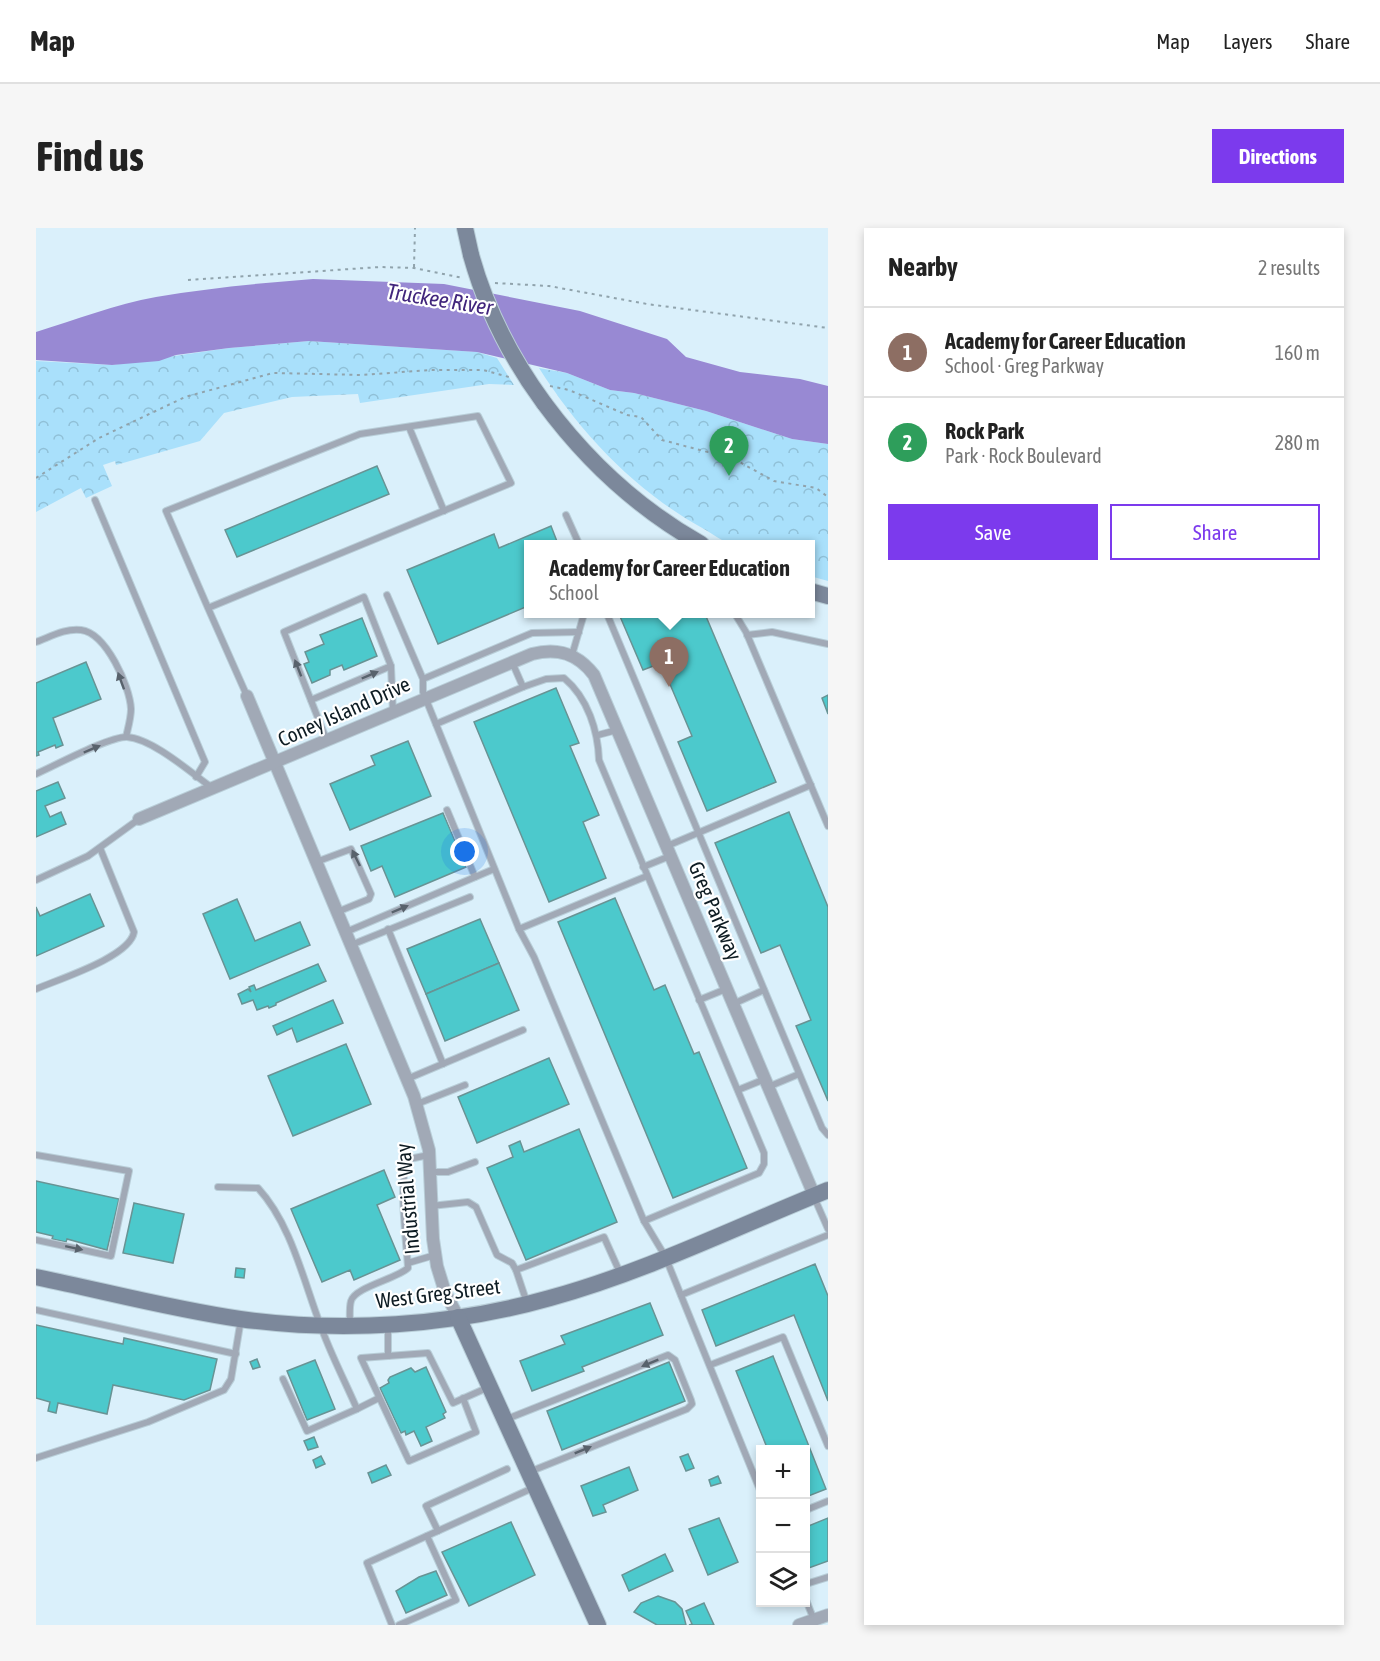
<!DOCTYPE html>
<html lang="en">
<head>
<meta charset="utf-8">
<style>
	:root { --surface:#fff; --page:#f6f6f6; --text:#222; --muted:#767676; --line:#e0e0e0; --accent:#7c3aed }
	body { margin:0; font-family:"Asap Condensed",sans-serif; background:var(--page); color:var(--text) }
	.controls { position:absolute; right:18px; bottom:18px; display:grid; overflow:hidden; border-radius:0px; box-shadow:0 3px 9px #0003 }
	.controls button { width:54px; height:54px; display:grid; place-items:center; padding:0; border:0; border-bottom:2px solid var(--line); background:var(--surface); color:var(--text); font:30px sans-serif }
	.you { position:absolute; left:429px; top:624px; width:21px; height:21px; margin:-15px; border:4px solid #fff; border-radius:50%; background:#1a73e8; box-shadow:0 0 0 9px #1a73e833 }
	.badge { display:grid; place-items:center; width:39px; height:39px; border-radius:50%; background:var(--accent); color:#fff; font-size:20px; font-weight:700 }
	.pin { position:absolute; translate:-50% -50px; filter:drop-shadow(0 2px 3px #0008) }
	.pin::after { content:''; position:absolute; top:32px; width:21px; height:18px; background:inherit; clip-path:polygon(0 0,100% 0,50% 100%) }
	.popup { position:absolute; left:488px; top:312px; width:291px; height:78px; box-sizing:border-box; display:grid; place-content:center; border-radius:0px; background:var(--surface); filter:drop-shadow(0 2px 4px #0005); font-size:20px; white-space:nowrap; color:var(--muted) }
	.popup b { font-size:22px; color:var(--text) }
	.popup::after { content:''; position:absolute; left:50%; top:100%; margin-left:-12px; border:12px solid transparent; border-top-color:var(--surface) }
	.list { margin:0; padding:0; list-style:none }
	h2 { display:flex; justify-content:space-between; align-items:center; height:78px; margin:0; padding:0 24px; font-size:26px }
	h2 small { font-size:20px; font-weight:400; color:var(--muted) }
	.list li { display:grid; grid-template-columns:39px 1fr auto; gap:18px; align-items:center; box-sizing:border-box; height:90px; padding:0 24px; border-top:2px solid var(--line) }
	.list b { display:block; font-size:22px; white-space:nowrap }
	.list p { margin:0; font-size:20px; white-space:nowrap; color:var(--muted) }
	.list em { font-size:20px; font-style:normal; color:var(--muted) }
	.actions { display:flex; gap:12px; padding:18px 24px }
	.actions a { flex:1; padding:14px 0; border:2px solid var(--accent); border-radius:0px; text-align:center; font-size:21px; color:var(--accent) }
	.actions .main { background:var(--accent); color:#fff }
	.icon { flex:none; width:33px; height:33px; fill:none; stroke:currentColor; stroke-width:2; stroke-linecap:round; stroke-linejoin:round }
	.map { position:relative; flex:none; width:792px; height:1397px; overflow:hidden; border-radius:0px }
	header { display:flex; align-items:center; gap:36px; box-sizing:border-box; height:84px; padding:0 30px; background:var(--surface); border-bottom:2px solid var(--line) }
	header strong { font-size:28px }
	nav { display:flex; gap:33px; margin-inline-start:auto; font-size:21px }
	.intro { display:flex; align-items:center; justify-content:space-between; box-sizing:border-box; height:144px; padding:0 36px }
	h1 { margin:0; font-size:42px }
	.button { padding:15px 27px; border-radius:0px; background:var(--accent); color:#fff; font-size:21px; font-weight:700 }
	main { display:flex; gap:36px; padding:0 36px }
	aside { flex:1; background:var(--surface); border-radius:0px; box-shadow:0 3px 9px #0003 }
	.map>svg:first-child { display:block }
</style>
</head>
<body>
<header>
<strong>Map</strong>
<nav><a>Map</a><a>Layers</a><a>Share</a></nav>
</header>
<div class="intro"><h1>Find us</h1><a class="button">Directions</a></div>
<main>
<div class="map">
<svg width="792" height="1397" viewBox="0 0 792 1397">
	<defs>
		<pattern id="park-crowns" width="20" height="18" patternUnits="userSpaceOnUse" patternTransform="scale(1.5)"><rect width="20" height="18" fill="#a9e0fb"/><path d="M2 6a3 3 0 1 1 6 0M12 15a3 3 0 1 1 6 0" fill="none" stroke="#90c0d7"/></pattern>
	</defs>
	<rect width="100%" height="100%" fill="#daf0fb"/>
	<g fill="url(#park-crowns)">
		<path d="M273 113 441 124 461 130 478 157 453 156 324 175 322 166 256 169 188 185 164 213 80 237 79 233 67 237 76 258 50 270 45 260 0 284V133L76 137 193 120Z"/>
		<path d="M503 140 531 145 574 162 598 165 670 183 756 211 792 216V353L774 348V316C754 316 713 321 696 316 687 314 677 306 668 301 599 263 545 206 503 140Z"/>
	</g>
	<path fill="#9889d3" d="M277 51 408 56 544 83 631 111 650 129 704 144 764 151 792 158V216L756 211 670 183 598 165 574 162 531 145 441 124 273 113 193 120 140 127 123 133 76 137 0 132V104C39 92 80 76 120 69 172 60 225 55 277 51Z"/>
	<g fill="#4cc9cc" stroke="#689394" stroke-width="1.5">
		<path d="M341 238 353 266 201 329 189 302Z"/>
		<path d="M515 298 522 316H492V378L402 416 371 342 458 306 463 320Z"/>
		<path d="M583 386H669L740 554 671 583 642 514 656 508 625 435 607 442Z"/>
		<path d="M326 390 341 428 308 442 306 437 294 442V447L276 455 268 436 273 434 269 424 288 416 284 407Z"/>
		<path d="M50 434 65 471 17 490 27 517 20 520 19 517 2 524 3 527 0 528V455Z"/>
		<path d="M520 460 543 515 534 518 563 587 547 594 570 650 513 674 438 494Z"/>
		<path d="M792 467V486L786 470Z"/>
		<path d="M372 513 395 568 314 602 294 556 339 537 335 528Z"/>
		<path d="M22 554 29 570 9 578 14 589 25 584 30 596 0 609V563Z"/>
		<path d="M753 584 792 679V873L760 798 775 792 744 717 725 725 679 615Z"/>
		<path d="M407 585 430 639 359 669 346 638 335 643 325 618Z"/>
		<path d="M54 666 68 698 0 728V679L4 688Z"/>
		<path d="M579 670 618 762 629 757 658 826 663 824 711 940 637 970 522 694Z"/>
		<path d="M201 671 219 713 264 694 274 717 194 751 167 686Z"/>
		<path d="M444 691 463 735 390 766 371 721Z"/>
		<path d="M463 735 483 782 409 813 390 766Z"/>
		<path d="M282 736 290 753 240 775V777L233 780 232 778 221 782 217 772 206 776 202 766 212 761 215 764 213 759 218 757 220 762Z"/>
		<path d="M297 772 307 795 261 814 256 800 241 807 237 798Z"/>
		<path d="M310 816 335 876 257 908 232 848Z"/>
		<path d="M513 830 533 876 441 915 422 869Z"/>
		<path d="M543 901 581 994 490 1032 451 940 477 929 473 918 484 913 488 924Z"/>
		<path d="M348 942 359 969 341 977 364 1032 318 1052 314 1042 286 1054 255 981Z"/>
		<path d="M0 953 83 971 71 1022 31 1011 30 1014 16 1011 17 1008 0 1004Z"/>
		<path d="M98 975 148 986 137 1035 87 1025Z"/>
		<path d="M779 1036 792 1068V1173L758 1087 680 1118 666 1082Z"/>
		<path d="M200 1040 209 1041 208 1050 199 1049Z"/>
		<path d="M614 1075 627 1107 546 1139 548 1143 496 1163 484 1133 529 1116 525 1108Z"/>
		<path d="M0 1097 87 1116 88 1110 181 1131 174 1162 148 1172 77 1157 71 1186 22 1175 20 1185 12 1183 14 1174 0 1170Z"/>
		<path d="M737 1128 790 1261 770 1269V1222H732L700 1143Z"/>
		<path d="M221 1131 224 1139 217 1141 214 1134Z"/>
		<path d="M279 1132 299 1181 271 1192 251 1143Z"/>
		<path d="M633 1134 649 1173 526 1222 511 1183Z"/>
		<path d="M390 1139 410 1184 407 1186 409 1190 390 1199 396 1213 385 1218 378 1203 370 1207 369 1203 365 1205 344 1160 353 1155 352 1152 354 1149 375 1140 379 1144Z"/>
		<path d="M278 1209 282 1219 272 1222 268 1213Z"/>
		<path d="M652 1226 658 1240 650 1243 644 1229Z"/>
		<path d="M285 1228 289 1236 280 1240 277 1232Z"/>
		<path d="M350 1237 355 1247 336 1255 332 1245Z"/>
		<path d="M593 1239 602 1262 567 1277 570 1284 557 1288 545 1258Z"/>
		<path d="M682 1248 685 1255 675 1258 673 1252Z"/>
		<path d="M683 1290 702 1334 672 1347 653 1301Z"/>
		<path d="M792 1290V1333L770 1341V1299Z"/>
		<path d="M475 1294 499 1347 433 1378 406 1324Z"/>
		<path d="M629 1326 637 1343 593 1363 586 1347Z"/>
		<path d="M400 1343 411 1367 370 1385 360 1363 383 1349Z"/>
		<path d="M622 1368 639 1374 646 1381 650 1397H621L598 1384 605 1375Z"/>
		<path d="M668 1375 678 1397H653L656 1396 650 1383Z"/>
	</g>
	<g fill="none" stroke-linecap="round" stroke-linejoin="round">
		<defs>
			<g id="lane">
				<path d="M373 199 408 283"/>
				<path d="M59 272 169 534 160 549"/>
				<path d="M530 287 543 316"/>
				<path d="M351 367 387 451"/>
				<path d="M172 380 130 283 324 206 442 188 475 255 172 380 211 468"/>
				<path d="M571 386 786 900 792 907"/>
				<path d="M699 386 710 404 792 598"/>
				<path d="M543 404 496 405 387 451V464L483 701 498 729 608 993 629 1028 724 1262"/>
				<path d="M711 407 736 404 792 416"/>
				<path d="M0 414C14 409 29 400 45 402 70 405 94 458 95 481 95 490 92 500 90 509"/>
				<path d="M536 427 548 386"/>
				<path d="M487 459 510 451 528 450C552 470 562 503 563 532L728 925V936L723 945 608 993"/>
				<path d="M275 472 355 438"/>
				<path d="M400 496 487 459 476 434"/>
				<path d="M562 507 581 502"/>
				<path d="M291 513 248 404 328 369 355 438 357 485"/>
				<path d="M0 546C18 538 74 508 91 509 117 511 154 544 175 559"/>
				<path d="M411 582 439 649"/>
				<path d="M631 618 775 557"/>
				<path d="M280 634 315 621 335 666 333 671 301 684"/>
				<path d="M607 639 634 628"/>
				<path d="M0 652 52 628 103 591"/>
				<path d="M352 701 407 836"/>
				<path d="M483 701 611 648"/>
				<path d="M310 704 458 641"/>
				<path d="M315 717 434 669"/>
				<path d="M0 761C23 751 94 729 98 704L64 620"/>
				<path d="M663 772 690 761"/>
				<path d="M697 776 728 762"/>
				<path d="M371 851 487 802"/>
				<path d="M732 859 763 846"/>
				<path d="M702 862 729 851"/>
				<path d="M381 876 429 857"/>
				<path d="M0 927 93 943 75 1028 0 1012"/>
				<path d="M395 944H412L439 934"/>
				<path d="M182 959 222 960C255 996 267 1051 284 1096 294 1125 309 1153 321 1181L271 1203 247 1151"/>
				<path d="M778 969 792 1001"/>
				<path d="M395 978 432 974 440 979 461 1027 476 1035 480 1042 491 1075"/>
				<path d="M372 1035 399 1027"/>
				<path d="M480 1042 568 1009 585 1047"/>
				<path d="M645 1067 792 1007"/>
				<path d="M0 1082 200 1126"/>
				<path d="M314 1097C314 1090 313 1080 315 1073 319 1059 360 1051 372 1040 371 1018 361 946 373 931L393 927"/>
				<path d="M352 1097V1128"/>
				<path d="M674 1137 747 1109 792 1218"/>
				<path d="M427 1170 440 1204 373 1233 325 1130 392 1125 417 1175 453 1159"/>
				<path d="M321 1181 343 1170"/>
				<path d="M471 1191 632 1127 639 1132 655 1172 656 1176 651 1181 493 1244"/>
				<path d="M0 1230 112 1194 188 1162 195 1151 205 1091"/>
				<path d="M770 1282 792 1273"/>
				<path d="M402 1303 390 1278 471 1241"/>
				<path d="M770 1356 792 1349"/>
				<path d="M770 1372 778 1392"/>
				<path d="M356 1397 331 1335 499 1259"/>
				<path d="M363 1397 420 1372 391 1308"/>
			</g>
			<g id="street">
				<path d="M211 468 378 868 393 922 397 1011 401 1038 409 1064 422 1089"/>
				<path d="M103 591 496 426C522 419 542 426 558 447L778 967"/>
				<path d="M763 1397 792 1387"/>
			</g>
			<g id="secondary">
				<path d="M429 0 435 27"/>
				<path d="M508 175C550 232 603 281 665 316"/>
				<path d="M774 363 792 368"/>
				<path d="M0 1049C68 1063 135 1081 204 1091 306 1105 415 1098 514 1070 609 1044 700 999 792 962"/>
				<path d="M422 1089 562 1397"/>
			</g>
		</defs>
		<use href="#lane" stroke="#b9ced8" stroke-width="8"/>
		<use href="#street" stroke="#b9ced8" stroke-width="14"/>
		<use href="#secondary" stroke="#b9ced8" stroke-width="18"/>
		<g stroke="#90a3ac" stroke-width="2" stroke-dasharray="3 4.5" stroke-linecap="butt">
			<path d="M378 39 379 0"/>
			<path d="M152 52 344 39 378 40 427 50"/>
			<path d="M459 55 513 58 611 76 792 100"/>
			<path d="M514 158 533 162 591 187 605 189 626 212 698 231 738 253 780 260 792 269"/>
			<path d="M0 250 63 210 149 169 237 145 326 147 394 142H447L473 149"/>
		</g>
		<use href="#lane" stroke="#a1a9b6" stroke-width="6"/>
		<use href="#street" stroke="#a1a9b6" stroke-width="12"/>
		<use href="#secondary" stroke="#7c889b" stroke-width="16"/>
		<defs>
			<path id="secondary-bridge" d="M435 27C450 81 475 130 508 175"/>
		</defs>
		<use href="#secondary-bridge" stroke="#b9ced8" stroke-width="18" stroke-linecap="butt"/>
		<use href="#secondary-bridge" stroke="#7c889b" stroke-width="16"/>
	</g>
	<defs><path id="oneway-solid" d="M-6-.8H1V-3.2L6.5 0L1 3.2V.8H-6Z" transform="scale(1.5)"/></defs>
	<g fill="#58626c">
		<use href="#oneway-solid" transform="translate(262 440) rotate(-111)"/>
		<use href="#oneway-solid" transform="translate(334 447) rotate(-23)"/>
		<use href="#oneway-solid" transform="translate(85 453) rotate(-110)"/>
		<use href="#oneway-solid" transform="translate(56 521) rotate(-23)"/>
		<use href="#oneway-solid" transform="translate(320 630) rotate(-116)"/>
		<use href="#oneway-solid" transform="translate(364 681) rotate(-23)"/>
		<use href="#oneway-solid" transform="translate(38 1020) rotate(12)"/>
		<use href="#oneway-solid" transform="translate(614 1135) rotate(158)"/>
		<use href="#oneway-solid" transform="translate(547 1222) rotate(-22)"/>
	</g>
	<g text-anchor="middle" stroke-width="4.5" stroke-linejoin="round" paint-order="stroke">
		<g font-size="21" fill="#0e1c23" stroke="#fff">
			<text transform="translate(308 484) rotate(-24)" y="7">Coney Island Drive</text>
			<text transform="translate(679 683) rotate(67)" y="7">Greg Parkway</text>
			<text transform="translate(372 971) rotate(-95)" y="7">Industrial Way</text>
			<text transform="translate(402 1066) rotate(-7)" y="7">West Greg Street</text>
		</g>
		<g font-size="22" font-style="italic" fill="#41257c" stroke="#fff">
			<text transform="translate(404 71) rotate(9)" y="8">Truckee River</text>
		</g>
	</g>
</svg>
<div class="controls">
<button>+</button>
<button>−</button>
<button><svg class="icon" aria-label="layers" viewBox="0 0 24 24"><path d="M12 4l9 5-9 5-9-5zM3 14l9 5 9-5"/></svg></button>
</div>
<div class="you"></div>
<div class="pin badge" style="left:633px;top:459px;background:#8d6e63">1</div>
<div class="popup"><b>Academy for Career Education</b>School</div>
<div class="pin badge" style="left:693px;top:248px;background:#2e9e5b">2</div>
</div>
<aside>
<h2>Nearby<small>2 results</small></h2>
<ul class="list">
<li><span class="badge" style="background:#8d6e63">1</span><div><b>Academy for Career Education</b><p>School · Greg Parkway</p></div><em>160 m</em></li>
<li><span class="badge" style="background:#2e9e5b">2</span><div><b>Rock Park</b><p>Park · Rock Boulevard</p></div><em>280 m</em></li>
</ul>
<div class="actions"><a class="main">Save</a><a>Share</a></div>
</aside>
</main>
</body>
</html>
